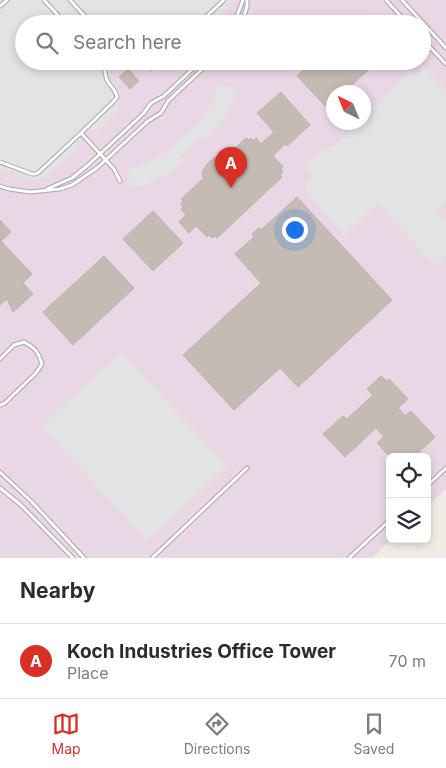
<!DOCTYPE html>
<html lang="en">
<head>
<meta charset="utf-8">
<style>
	:root { --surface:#fff; --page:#f7f7f7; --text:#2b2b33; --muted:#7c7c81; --line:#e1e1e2; --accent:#d93025 }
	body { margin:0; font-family:Inter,sans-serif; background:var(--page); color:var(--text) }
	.controls { position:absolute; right:15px; bottom:15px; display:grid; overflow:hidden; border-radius:8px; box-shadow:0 2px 8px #0003 }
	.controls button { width:45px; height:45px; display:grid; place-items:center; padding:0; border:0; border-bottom:1px solid var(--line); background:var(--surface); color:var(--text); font:25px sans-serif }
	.compass { position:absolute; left:326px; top:85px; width:45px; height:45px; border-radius:50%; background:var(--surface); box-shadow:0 2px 8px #0003; rotate:317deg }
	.you { position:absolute; left:294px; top:229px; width:18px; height:18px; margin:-12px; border:4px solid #fff; border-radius:50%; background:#1a73e8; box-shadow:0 0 0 8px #1a73e833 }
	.badge { display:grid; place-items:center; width:32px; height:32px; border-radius:50%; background:var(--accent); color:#fff; font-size:16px; font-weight:700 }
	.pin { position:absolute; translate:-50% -41px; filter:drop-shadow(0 1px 2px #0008) }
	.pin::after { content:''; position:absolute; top:26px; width:18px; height:15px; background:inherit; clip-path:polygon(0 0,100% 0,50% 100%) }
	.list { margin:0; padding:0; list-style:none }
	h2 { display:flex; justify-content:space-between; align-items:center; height:65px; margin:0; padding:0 20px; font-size:21px }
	h2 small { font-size:16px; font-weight:400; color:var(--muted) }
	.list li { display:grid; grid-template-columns:32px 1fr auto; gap:15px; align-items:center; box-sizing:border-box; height:75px; padding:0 20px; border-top:1px solid var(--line) }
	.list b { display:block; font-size:19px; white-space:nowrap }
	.list p { margin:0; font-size:16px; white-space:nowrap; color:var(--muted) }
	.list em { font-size:16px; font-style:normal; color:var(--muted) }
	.icon { flex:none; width:28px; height:28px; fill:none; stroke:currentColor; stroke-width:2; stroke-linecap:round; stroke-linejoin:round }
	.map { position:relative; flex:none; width:446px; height:558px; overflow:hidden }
	.search { position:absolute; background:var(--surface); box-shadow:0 2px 8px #0003; left:15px; right:15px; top:15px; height:55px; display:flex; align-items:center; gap:12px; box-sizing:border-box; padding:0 18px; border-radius:28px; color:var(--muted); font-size:19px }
	.sheet { height:140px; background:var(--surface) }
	nav { display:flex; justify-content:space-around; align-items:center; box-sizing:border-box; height:70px; border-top:1px solid var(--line); background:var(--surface); font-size:14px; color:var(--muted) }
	nav a { display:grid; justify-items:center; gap:2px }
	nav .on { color:var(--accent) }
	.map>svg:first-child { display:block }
</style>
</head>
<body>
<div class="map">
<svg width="446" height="558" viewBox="0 0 446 558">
	<rect width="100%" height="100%" fill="#f0ece5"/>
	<path fill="#e9d7e6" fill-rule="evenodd" d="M0 0H446V489L427 507V457H390V539H392L372 558H0ZM24 24H422V61H24ZM334 92H364V122H334Z"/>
	<g fill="#e3e3e3">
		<path d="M0 0H232L234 3 211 24H24V61H108L106 63 109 68 110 79 120 92 121 98 116 105 120 109 96 131 92 128 75 142 79 147 45 178 42 176 36 180H30L22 175 3 169 0 170Z"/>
		<path d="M424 67 446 91V201H444L437 209V211L446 220V255L434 265 378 204 345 235 308 195 305 187 307 182 313 176 303 166 324 147 326 149 329 146 331 148 358 123 364 122V117L410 72 414 77Z"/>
		<path d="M218 85 237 89 226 116 213 133 205 141 201 138 181 156 185 161 168 174 145 185 130 188 128 169 142 166 162 155 198 123 206 113 213 102Z"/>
		<path d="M121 352 227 466 147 541 41 426Z"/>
	</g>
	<g fill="#c4bbb4" stroke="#c2b1a7">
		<path d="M313 61H378L344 92H334V102L327 108 297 76Z"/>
		<path d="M128 69 139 81 130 89 119 77Z"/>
		<path d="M281 92 310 125 287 146 285 144 273 156 283 167 281 169 283 172 280 174 282 177 217 238 215 236 212 238 209 235 207 237 196 226 189 233 179 222 186 215 181 209 183 207 181 204 183 201 181 199 204 178 202 175 203 171V170L208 163 215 157 217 159 222 156 224 158 246 138 249 140 251 138 253 141 256 138 261 144 274 132 257 113Z"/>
		<path d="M297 197 392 300 298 387 280 368 234 410 183 355 261 283 235 254 254 237 252 234 259 228 261 230Z"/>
		<path d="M153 211 183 243 153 271 123 239Z"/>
		<path d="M0 220 11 232 1 241 32 274 23 283 33 294 13 312 7 299 0 305Z"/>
		<path d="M104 256 134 288 73 345 43 312Z"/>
		<path d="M381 376 387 381 389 379 408 399 398 408 405 416 411 411 435 437 414 457H390L377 443 384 437 376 428 345 457 323 434 343 416 347 419 373 395 367 389Z"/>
	</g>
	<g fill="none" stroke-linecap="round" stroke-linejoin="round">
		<defs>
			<g id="service">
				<path d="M44 0 66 24"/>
				<path d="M70 0 92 24"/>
				<path d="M386 0 408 24"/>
				<path d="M402 0 446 48"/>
				<path d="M0 6 7 0"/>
				<path d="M198 24 224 0"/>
				<path d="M234 24 243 0"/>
				<path d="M242 24 247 6V0"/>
				<path d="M422 39 446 64"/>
				<path d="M139 61 146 67 151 68 159 61"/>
				<path d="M81 133 113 102 117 97C116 90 111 87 108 82 103 74 108 70 100 61"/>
				<path d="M0 162 32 174H36L39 172 81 133 114 169 120 181"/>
				<path d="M0 186 9 189 30 192 60 189 72 185 97 168 148 121 161 113 168 101 211 61"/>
				<path d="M47 189 72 178 88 165 143 114 151 103 164 96 201 61"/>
				<path d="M0 359 14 345 24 342C35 348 38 351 42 364L36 373 5 403 0 405"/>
				<path d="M0 472 32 502 84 558"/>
				<path d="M427 486 446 468"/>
				<path d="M0 488 21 505 73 558"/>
				<path d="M152 558 247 468"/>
				<path d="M349 558 390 520"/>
			</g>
		</defs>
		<use href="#service" stroke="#a6a6a6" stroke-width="5"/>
		<use href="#service" stroke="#fff" stroke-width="3"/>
	</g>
</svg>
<div class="controls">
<button><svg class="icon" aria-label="locate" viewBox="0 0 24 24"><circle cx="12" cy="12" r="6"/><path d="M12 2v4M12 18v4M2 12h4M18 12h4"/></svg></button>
<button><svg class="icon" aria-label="layers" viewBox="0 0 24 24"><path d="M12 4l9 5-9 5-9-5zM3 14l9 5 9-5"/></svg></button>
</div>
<svg class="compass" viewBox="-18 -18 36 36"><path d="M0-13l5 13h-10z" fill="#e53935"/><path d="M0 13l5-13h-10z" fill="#7c7c81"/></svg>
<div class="you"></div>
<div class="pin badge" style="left:231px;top:188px">A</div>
<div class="search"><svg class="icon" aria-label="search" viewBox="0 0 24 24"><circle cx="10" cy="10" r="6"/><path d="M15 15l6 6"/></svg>Search here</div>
</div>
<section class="sheet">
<h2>Nearby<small></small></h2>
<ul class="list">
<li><span class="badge">A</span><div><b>Koch Industries Office Tower</b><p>Place</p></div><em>70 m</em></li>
</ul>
</section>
<nav>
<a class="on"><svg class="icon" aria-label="map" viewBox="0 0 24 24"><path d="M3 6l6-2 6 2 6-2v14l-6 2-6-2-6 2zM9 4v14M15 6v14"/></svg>Map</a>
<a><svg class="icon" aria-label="directions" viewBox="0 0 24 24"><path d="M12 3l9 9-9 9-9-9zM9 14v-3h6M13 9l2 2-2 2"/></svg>Directions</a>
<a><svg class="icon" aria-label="saved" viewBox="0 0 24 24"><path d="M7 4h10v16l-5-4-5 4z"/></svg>Saved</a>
</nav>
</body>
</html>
